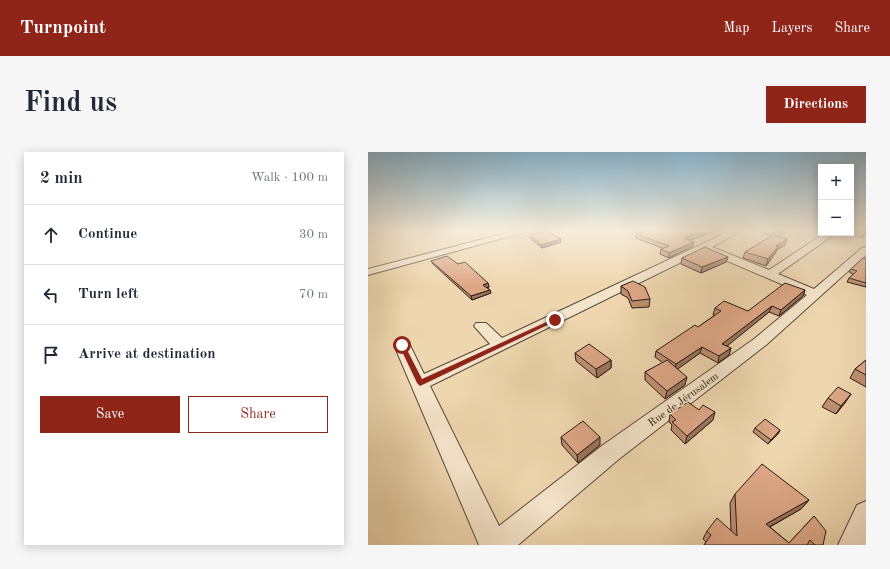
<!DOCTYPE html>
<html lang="en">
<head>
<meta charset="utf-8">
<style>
	:root { --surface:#fff; --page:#f6f6f7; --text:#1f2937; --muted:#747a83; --line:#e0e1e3; --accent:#8f2418 }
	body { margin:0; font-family:"Old Standard TT",serif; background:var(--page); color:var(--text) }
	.controls { position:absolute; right:12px; top:12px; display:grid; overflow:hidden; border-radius:0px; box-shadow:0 2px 10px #0003 }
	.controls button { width:36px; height:36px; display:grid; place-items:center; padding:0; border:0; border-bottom:1px solid var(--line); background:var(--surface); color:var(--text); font:20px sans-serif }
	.stop { position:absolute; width:12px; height:12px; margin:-9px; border:3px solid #8f2418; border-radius:50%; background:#fff }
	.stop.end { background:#8f2418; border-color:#fff; box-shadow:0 1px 4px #0008 }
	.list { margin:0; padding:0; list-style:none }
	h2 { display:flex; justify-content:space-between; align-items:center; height:52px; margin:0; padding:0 16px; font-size:17px }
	h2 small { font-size:13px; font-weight:400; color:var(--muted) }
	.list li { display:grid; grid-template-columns:26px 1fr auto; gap:12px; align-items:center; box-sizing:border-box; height:60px; padding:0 16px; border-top:1px solid var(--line) }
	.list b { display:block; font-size:15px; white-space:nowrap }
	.list em { font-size:13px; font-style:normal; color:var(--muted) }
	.actions { display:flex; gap:8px; padding:12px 16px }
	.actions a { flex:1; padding:9px 0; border:1px solid var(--accent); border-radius:0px; text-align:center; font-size:14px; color:var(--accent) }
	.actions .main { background:var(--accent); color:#fff }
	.icon { flex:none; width:22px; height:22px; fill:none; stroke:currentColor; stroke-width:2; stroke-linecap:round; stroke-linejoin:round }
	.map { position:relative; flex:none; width:498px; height:393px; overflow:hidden; border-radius:0px }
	header { display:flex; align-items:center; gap:24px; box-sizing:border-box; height:56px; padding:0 20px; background:var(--accent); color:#fff }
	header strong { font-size:19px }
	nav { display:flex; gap:22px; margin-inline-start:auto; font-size:14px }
	.intro { display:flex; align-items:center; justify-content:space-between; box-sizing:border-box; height:96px; padding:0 24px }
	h1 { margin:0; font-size:28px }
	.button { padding:10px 18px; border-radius:0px; background:var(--accent); color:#fff; font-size:14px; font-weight:700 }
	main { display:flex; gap:24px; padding:0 24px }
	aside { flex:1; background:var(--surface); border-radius:0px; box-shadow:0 2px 10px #0003 }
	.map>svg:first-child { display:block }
</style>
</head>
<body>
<header>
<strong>Turnpoint</strong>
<nav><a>Map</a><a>Layers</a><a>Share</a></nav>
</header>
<div class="intro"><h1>Find us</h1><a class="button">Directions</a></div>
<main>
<aside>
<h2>2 min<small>Walk · 100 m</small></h2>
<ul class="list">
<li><svg class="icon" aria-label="ahead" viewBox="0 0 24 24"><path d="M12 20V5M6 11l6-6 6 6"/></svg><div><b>Continue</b></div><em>30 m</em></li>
<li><svg class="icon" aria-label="left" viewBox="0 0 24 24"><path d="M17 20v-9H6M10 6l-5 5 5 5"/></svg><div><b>Turn left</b></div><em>70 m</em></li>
<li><svg class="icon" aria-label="arrive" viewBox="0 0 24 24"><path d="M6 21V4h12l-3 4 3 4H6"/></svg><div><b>Arrive at destination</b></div></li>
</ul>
<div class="actions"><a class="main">Save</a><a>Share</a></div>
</aside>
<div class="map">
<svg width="498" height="393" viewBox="0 0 498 393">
	<rect width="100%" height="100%" fill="#eed6ae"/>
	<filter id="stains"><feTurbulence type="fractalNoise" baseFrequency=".005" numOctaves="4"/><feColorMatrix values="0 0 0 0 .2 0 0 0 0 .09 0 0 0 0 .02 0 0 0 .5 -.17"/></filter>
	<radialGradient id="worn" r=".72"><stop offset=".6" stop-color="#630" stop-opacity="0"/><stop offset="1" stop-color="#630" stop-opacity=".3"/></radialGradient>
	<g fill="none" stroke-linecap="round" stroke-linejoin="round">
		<defs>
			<g id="minor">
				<path d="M150 78H165L0 123V117Z"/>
				<path d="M364 78H375L344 95 401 118 457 81H468L410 122 446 137 494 96 498 95V103L398 193 251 307 150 393H111L26 193 28 189 34 188 40 189 56 222 122 192 106 174 108 171H118L134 186ZM336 99 439 143 386 187 235 293 131 374 62 234Z"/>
				<path d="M498 349V393H470L489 353Z"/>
			</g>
		</defs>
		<use href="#minor" stroke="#5a4a3b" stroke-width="2"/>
		<path stroke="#291c15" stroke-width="1.5" stroke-dasharray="0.5 1" stroke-linecap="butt" d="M0 83 22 78"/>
		<use href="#minor" fill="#f4e4ca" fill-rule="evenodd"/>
	</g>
	<g fill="#be9073" stroke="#291c15">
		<path d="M279 78H350L322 88 325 94 301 106 292 102 293 97 294 96 268 86V82Z"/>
		<path d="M385 78H423L411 85 419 87 417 93 408 98V100L398 114 375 106 377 100 404 84Z"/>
		<path d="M483 78H498L493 86 477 81H483Z"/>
		<path d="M162 83 193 90 174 96 162 86Z"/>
		<path d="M360 105 358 110 333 121 313 112 314 106Z"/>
		<path d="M498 107V135L479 130 481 126 485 122 481 120 483 117Z"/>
		<path d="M63 109 90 112 120 131 121 135H119L122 138 123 141 104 148 65 112Z"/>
		<path d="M253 134 282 147 281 155 264 156 260 146 253 142Z"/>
		<path d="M437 138 435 144 411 164 401 160 358 194 363 196 361 203 350 211 332 201 309 217 317 233 297 247 277 228V220L295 211 287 205 288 199 330 175 347 163H345L347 156 380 159Z"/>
		<path d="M207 201 243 208V216L229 226 208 209Z"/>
		<path d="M498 208V235L482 226 487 217Z"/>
		<path d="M483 242 468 262 454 255 460 246Z"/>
		<path d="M302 262 345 268 317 292 303 278 304 273 301 270Z"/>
		<path d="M387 276 412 278 410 282 400 292 385 280Z"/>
		<path d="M193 285 232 293 210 311 194 293Z"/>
		<path d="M367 342 441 348 433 357 402 375 421 391 446 364 455 393H336L338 390 335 387 339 379H363L362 351Z"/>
	</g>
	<g fill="#9b755e" stroke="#291c15">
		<path d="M338 78H350L315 91 316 86Z"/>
		<path d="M415 78H423L410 85 411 80Z"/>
		<path d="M498 79V84L493 86 496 80Z"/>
		<path d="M193 87V90L174 96 173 93Z"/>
		<path d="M419 87 417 93 408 98V100L398 114 400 107 408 94Z"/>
		<path d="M326 90 325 94 301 106V101Z"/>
		<path d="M360 105 358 110 333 121 334 115Z"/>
		<path d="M120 131 121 135 116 136 115 133Z"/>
		<path d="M122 138 123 141 104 148 103 144Z"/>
		<path d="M437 138 435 144 411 164 413 158Z"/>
		<path d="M404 154 401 160 353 199 354 192Z"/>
		<path d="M334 195 332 201 307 219 308 212Z"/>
		<path d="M363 196 361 203 350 211 351 204Z"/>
		<path d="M243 208V216L229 226 228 217Z"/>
		<path d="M319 225 317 233 297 247 299 239Z"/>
		<path d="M483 242 477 251 468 262 473 254Z"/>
		<path d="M347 260 345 268 317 292 319 284Z"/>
		<path d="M412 278 410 282 400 292 403 288Z"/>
		<path d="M232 285V293L210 311 209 303Z"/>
		<path d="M441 348 433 357 392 380 398 372Z"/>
	</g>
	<g fill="#dda786" stroke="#291c15">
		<path d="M279 78H338L316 86 326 90 301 101 293 97 301 94 268 82Z"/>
		<path d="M404 78H415L411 80Z"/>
		<path d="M489 78H498V79L496 80Z"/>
		<path d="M179 79 193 87 173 93 162 83Z"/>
		<path d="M405 83 419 87 408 94 410 95 400 107 377 100Z"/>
		<path d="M337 95 360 105 334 115 314 106Z"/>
		<path d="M79 104 90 112 97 110 120 131 115 133 122 138 103 144 63 109Z"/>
		<path d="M495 106 498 107V131L481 126 489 119 483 117Z"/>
		<path d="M265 129 277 135 282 147 264 149 260 139 253 134Z"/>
		<path d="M417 131 437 138 413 158 404 154 354 192 363 196 351 204 334 195 308 212 288 199 327 173 330 175 353 159 347 156 356 149 380 159Z"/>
		<path d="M221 192 243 208 228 217 207 201Z"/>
		<path d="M299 208 319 225 299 239 277 220Z"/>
		<path d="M498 208V223L487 217Z"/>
		<path d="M470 235 483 242 473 254 460 246Z"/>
		<path d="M320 250 331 258 335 253 347 260 319 284 304 270 308 268 302 262Z"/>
		<path d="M397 267 412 278 403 288 387 276Z"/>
		<path d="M215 269 232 285 209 303 193 285Z"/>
		<path d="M394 312 441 348 398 372 421 391 446 364 458 379 455 393H447L442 388 439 393H336L343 383 339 379 349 366 369 384 367 342Z"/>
	</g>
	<linearGradient id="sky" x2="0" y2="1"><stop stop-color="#89b6d1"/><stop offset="0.59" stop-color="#f7eddb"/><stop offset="1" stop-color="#f7eddb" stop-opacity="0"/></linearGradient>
	<rect width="498" height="133" fill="url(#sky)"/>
	<path fill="#8f2418" d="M185 167 190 168 52 234 49 231 31 193 36 192 54 227Z"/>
	<g text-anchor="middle" stroke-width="3" stroke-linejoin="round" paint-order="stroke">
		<g font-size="11" fill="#291c15" stroke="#f4e4ca">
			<text transform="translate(315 247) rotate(-36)" y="4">Rue de Jérusalem</text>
		</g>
	</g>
	<rect width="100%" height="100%" filter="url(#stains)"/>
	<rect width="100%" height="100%" fill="url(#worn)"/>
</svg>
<div class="controls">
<button>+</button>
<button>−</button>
</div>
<div class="stop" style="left:34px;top:193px"></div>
<div class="stop end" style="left:187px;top:168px"></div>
</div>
</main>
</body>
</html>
